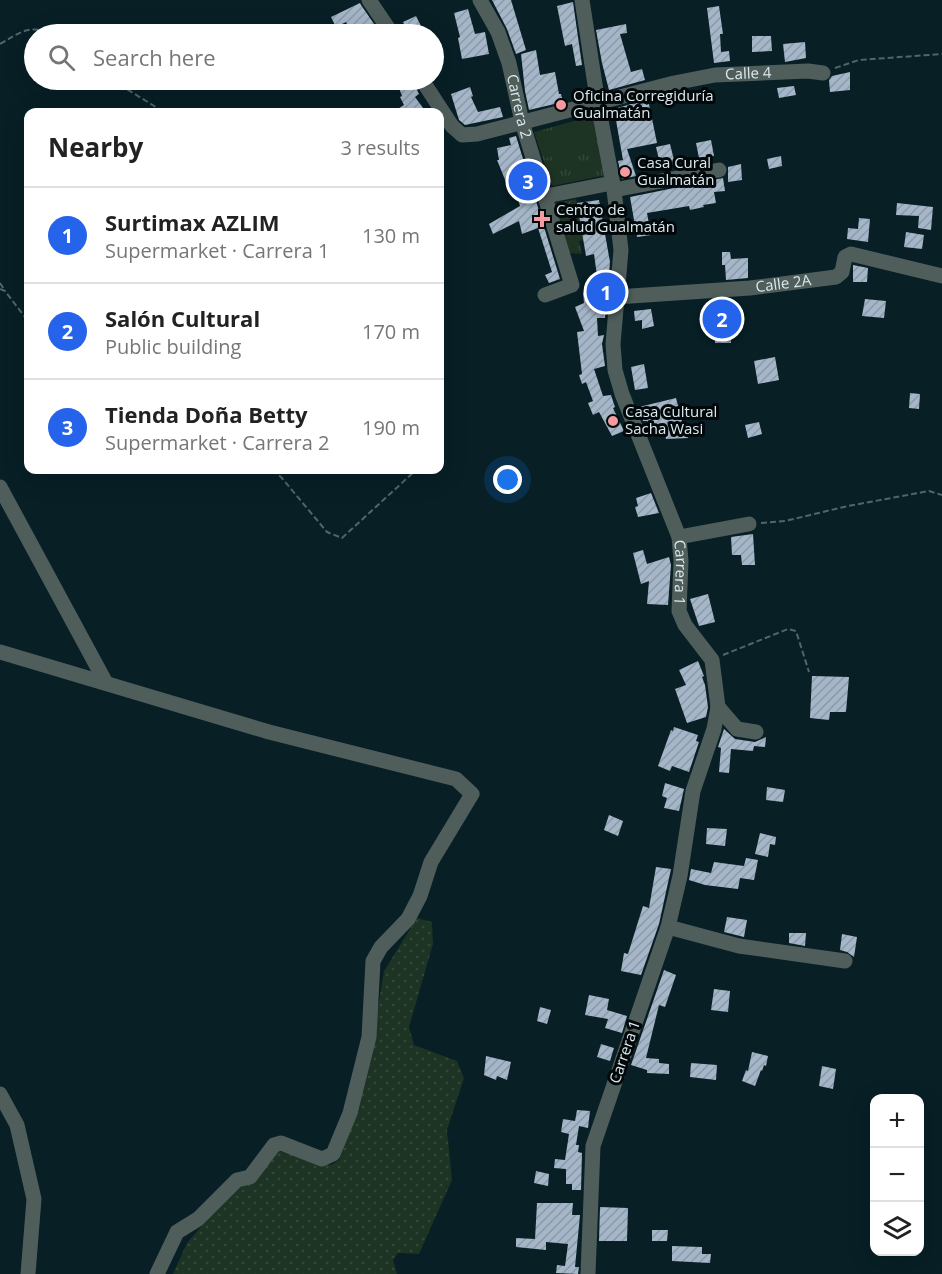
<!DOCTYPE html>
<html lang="en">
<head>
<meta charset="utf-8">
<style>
	:root { --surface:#fff; --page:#f6f6f6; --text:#222; --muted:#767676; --line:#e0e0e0; --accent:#2563eb }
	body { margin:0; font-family:"Open Sans",sans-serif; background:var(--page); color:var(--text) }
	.controls { position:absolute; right:18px; bottom:18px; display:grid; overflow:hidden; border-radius:12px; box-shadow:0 6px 24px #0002 }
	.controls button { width:54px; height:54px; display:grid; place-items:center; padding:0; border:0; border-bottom:2px solid var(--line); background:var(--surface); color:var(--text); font:30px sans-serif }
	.you { position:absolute; left:508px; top:480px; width:21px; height:21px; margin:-15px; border:4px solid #fff; border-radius:50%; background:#1a73e8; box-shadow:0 0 0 9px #1a73e833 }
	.badge { display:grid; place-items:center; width:39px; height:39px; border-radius:50%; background:var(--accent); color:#fff; font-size:20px; font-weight:700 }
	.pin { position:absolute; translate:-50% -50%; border:3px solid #fff; box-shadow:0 2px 6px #0006 }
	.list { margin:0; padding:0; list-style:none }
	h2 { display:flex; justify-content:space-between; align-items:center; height:78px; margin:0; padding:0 24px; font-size:26px }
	h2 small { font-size:20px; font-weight:400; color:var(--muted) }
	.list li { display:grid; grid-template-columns:39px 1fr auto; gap:18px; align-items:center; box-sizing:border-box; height:96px; padding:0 24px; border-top:2px solid var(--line) }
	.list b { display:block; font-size:22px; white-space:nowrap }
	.list p { margin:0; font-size:20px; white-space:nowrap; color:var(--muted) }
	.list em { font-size:20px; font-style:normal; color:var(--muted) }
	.icon { flex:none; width:33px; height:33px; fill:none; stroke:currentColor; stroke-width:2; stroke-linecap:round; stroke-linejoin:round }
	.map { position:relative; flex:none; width:942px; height:1274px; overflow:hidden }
	.search { position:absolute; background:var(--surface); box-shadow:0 6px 24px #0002; left:24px; top:24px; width:420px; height:66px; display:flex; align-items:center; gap:15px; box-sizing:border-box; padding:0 21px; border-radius:33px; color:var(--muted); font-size:22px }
	.panel { position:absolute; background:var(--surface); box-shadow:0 6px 24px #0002; left:24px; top:108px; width:420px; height:366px; border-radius:12px }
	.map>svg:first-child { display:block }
</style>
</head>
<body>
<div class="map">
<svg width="942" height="1274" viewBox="0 0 942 1274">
	<defs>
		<pattern id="grass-dots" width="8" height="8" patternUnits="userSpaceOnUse" patternTransform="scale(1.5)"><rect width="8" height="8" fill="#1d3323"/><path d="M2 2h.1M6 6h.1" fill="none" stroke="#324738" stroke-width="1.8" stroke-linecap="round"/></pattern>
		<pattern id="park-tufts" width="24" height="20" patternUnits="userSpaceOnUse" patternTransform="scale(1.5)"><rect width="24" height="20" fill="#1d3323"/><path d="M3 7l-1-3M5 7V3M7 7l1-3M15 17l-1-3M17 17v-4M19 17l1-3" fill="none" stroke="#324738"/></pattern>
		<pattern id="building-hatch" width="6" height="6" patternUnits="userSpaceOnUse" patternTransform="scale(1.5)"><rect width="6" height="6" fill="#a4b6c8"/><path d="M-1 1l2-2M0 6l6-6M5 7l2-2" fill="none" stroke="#8c9aa8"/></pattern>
	</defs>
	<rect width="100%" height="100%" fill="#071f25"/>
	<path fill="url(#grass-dots)" d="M417 918 432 922 433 944 409 1027 414 1045 457 1061 464 1078 447 1130 452 1180 419 1254 398 1253 393 1260 397 1274H173L187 1243 219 1206 278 1151 331 1165 339 1160 355 1111 370 1055 384 971Z"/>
	<g fill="url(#park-tufts)">
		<path d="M596 115 607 175 552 186 534 132Z"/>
		<path d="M576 199 584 240 579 241 582 254 569 253 555 203Z"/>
	</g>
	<path fill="#1d3323" d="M592 123 597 146 546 158 541 135Z"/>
	<g fill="url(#building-hatch)">
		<path d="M492 0H511L526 50 516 54 507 29Z"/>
		<path d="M573 2 582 65 576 66 572 44 565 46 557 6Z"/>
		<path d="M360 3 361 5 381 34H352L346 22 336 27 331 17Z"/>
		<path d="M719 6 723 34H720L721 52 729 51 730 61 714 63 707 8Z"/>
		<path d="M468 9 475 34 485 32 489 54 462 59 458 38 460 37 454 13Z"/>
		<path d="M416 16 422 28 409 34 403 22Z"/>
		<path d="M626 24 627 33 620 34 631 72 642 69 645 80 609 90 602 63 596 30Z"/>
		<path d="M752 36H771L772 51 752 52Z"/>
		<path d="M805 42 806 58 785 62 783 44Z"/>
		<path d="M536 50 540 75 555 72 559 94H561L563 102 529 110 525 91 521 54Z"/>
		<path d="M850 72V90L830 92 829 80 832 76Z"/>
		<path d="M396 80H412L419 94 415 97 426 112H393L404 105 400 97 402 96Z"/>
		<path d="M794 86 796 95 779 98 777 88Z"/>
		<path d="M470 87 473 96 471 97 478 112 500 107 503 117 465 125 459 120 451 94Z"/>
		<path d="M645 100 646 105 649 104 657 143 627 149 636 176 622 179 618 161 623 160 614 109Z"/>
		<path d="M516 136 560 279 549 283 545 275 552 272 538 228 522 234 519 221 493 234 489 224 520 206 514 185 508 187 497 160H499L497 148 511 145 509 138Z"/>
		<path d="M711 140 714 156 699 158 696 143Z"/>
		<path d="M670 144 675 164 661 168 656 147Z"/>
		<path d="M781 156 782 166 769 169 767 159Z"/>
		<path d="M741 164 742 180 728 182V167Z"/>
		<path d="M723 178 725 191 714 192 716 203 703 205 704 207 690 210 689 206 647 213 651 235 637 237 630 197Z"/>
		<path d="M599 200 610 262 605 318H597L598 336 604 335 602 344 605 366 594 369 603 396 611 395 615 407 613 408 624 431 612 436 599 412 593 415 588 403 593 401 586 382 582 384 579 375 582 374 577 332 584 331 575 307 584 303 583 293 599 290 594 254 586 256 577 203Z"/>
		<path d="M897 203 933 207 931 230 918 228 919 216 896 215Z"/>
		<path d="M859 218 870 219 868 242 847 239 848 228 858 229Z"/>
		<path d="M906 232 924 235 922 249 904 247Z"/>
		<path d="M722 252H730L731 259 748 258V278L726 280 725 265H722Z"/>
		<path d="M853 265 868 268 867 282H853Z"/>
		<path d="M865 299 886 301 884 318 862 316Z"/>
		<path d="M727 305 731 319V343H715L714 306Z"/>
		<path d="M651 309 654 326 642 329V320L635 321 634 311Z"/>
		<path d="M775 357 779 380 758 384 754 361Z"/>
		<path d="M644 364 648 388 635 390 631 367Z"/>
		<path d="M910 393 920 394 919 409 909 408Z"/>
		<path d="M676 398 683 425H686L688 438 666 439 665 433 651 437 647 421H643L639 407Z"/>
		<path d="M759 422 762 434 748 438 745 425Z"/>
		<path d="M651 493 659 513 638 517 635 507 638 506 636 498Z"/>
		<path d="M753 534 755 565H742L741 555H732L731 537Z"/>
		<path d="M643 550 647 564 669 557 671 565 668 605 647 604 649 581 641 584 633 553Z"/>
		<path d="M708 594 715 622 699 626 690 599Z"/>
		<path d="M698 661 704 676 702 677 705 685 708 707 706 717 687 723 675 689 686 685 679 670Z"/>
		<path d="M812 676 849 677 846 712H830L829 720 810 718Z"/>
		<path d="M674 727 698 735 696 741 699 742 689 772 672 766 670 771 658 766 671 730 673 731Z"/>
		<path d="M724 729 735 739 755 742 766 737 765 747 754 746 753 751 731 749 729 773 719 772 721 748 718 747Z"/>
		<path d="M665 783 684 789 679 811 664 808 667 798 662 796Z"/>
		<path d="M767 787 785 790 783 802 766 800Z"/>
		<path d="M609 815 623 821 618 836 604 830Z"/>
		<path d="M707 828 727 829 725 846 706 844Z"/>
		<path d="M760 833 776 837 775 845 770 844 768 857 755 854Z"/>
		<path d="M746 858 758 860 754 880 740 878 738 889 705 885 689 880 691 869 711 873 714 862 744 866Z"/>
		<path d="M656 867 671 869 659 924 641 975 621 971 624 953 628 954 643 906 649 908Z"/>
		<path d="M727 917 747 920 744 937 724 932Z"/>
		<path d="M789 933H806L805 946 789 943Z"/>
		<path d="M842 934 857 937 854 957 847 952 840 950Z"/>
		<path d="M664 970 676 975 665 1007 659 1005 646 1058 659 1059V1063L669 1064V1074L647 1073V1070L631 1065Z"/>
		<path d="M714 989 730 991 728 1012 711 1010Z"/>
		<path d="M589 995 609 999 607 1010 627 1016 622 1033 605 1028 608 1019 585 1015Z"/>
		<path d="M540 1007 551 1010 547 1024 537 1021Z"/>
		<path d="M601 1044 614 1048 610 1061 597 1057Z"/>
		<path d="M752 1052 768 1056 766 1066 764 1065 762 1071 761 1070 755 1086 742 1081 746 1070 748 1071Z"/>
		<path d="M486 1056 511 1062 507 1080 497 1076 496 1080 484 1075Z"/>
		<path d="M691 1063 717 1065 716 1080 690 1077Z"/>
		<path d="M822 1066 836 1069 833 1089 819 1086Z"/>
		<path d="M577 1110 590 1111 588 1128 579 1126 576 1145H579L578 1152 582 1153 581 1190H572V1184H566V1169L554 1168 555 1159 565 1160 569 1134 561 1132 563 1119 575 1121Z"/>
		<path d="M536 1171 549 1174 548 1186 534 1183Z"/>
		<path d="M537 1203H573L572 1215H580L575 1267H579L578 1274 556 1273 557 1265 565 1266 568 1244 546 1242V1250L516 1247V1238L535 1239Z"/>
		<path d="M600 1207 628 1208 627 1241H599Z"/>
		<path d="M652 1230H668L667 1241H652Z"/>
		<path d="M672 1246 702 1247V1254H711L710 1263 672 1261Z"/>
	</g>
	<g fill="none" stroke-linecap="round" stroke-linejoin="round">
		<g stroke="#51656a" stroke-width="2" stroke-dasharray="6 3" stroke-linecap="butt">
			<path d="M0 44C18 34 30 23 50 34"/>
			<path d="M835 68 859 60 942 54"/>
			<path d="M112 80 164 112"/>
			<path d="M0 283 5 291"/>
			<path d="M0 289 5 291 28 321"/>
			<path d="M272 470 281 477 327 532 342 538 416 470"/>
			<path d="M761 523 785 521 848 506 929 491 942 495"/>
			<path d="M723 655 788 629 796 631 809 672"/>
		</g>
		<g stroke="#4f5e5b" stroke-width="15">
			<path d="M369 0 392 34"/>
			<path id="s1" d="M480 0 498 32 509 63 522 122 572 285 545 295"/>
			<path id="s2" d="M582 0 598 104 614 190 621 250 613 344 615 370 622 394 679 537 681 561 679 611 685 625 712 660 718 707 714 729 693 791 680 876 668 927 593 1146 588 1274"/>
			<path id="s3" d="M422 80 452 126 462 135 477 134 674 83 715 75 808 71 823 73"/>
			<path d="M614 190 719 170"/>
			<path d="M546 196 612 183"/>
			<path id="s4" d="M616 297 750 288 836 277 842 272 845 257 851 254 942 276"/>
			<path d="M0 487 106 683"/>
			<path d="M679 537 749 524"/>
			<path d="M0 652 269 732 456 779 472 794 431 862 420 896 408 919 381 947 373 961 369 1037 350 1113 333 1154 322 1159 281 1143 274 1145 250 1177 237 1180 198 1219 177 1232 157 1274"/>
			<path d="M718 707 737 729 756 732"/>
			<path d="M668 927 739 946 845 961"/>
			<path d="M0 1094 17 1125 34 1199 28 1274"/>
		</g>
	</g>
	<g fill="#f49aa0" stroke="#02080a" stroke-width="2">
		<circle cx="561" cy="105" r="6"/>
		<circle cx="625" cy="172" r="6"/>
		<path d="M539 210h6v6h6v6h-6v6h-6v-6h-6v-6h6z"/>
		<circle cx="613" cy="421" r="6"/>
	</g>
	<g text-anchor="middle" stroke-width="6" stroke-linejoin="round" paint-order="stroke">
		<g font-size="15" fill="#dbe9ed" stroke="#02080a">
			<text dy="5" stroke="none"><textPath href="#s3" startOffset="362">Calle 4</textPath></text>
			<text dy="5" stroke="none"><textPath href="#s1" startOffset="114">Carrera 2</textPath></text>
			<text dy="5" stroke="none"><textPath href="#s4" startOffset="168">Calle 2A</textPath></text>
			<text dy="5" stroke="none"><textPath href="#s2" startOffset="588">Carrera 1</textPath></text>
			<text transform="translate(625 1052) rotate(-71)" y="5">Carrera 1</text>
		</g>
		<g font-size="15" fill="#dbe9ed" stroke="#02080a" text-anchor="start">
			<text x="573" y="101">Oficina Corregiduría<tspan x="573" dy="17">Gualmatán</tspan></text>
			<text x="637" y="168">Casa Cural<tspan x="637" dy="17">Gualmatán</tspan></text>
			<text x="556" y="215">Centro de<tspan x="556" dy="17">salud Gualmatán</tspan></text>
			<text x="625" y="417">Casa Cultural<tspan x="625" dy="17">Sacha Wasi</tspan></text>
		</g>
	</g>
</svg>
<div class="controls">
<button>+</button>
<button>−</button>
<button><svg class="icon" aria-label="layers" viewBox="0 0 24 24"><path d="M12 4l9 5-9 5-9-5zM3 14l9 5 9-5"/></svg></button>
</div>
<div class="you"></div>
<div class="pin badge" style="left:606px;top:292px">1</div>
<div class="pin badge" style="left:722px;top:319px">2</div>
<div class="pin badge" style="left:528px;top:181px">3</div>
<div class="search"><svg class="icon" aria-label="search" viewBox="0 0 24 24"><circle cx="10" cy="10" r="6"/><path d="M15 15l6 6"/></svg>Search here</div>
<section class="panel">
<h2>Nearby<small>3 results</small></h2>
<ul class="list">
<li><span class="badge">1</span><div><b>Surtimax AZLIM</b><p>Supermarket · Carrera 1</p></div><em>130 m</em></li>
<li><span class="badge">2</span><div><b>Salón Cultural</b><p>Public building</p></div><em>170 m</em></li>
<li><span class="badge">3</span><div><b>Tienda Doña Betty</b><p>Supermarket · Carrera 2</p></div><em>190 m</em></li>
</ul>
</section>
</div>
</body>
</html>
